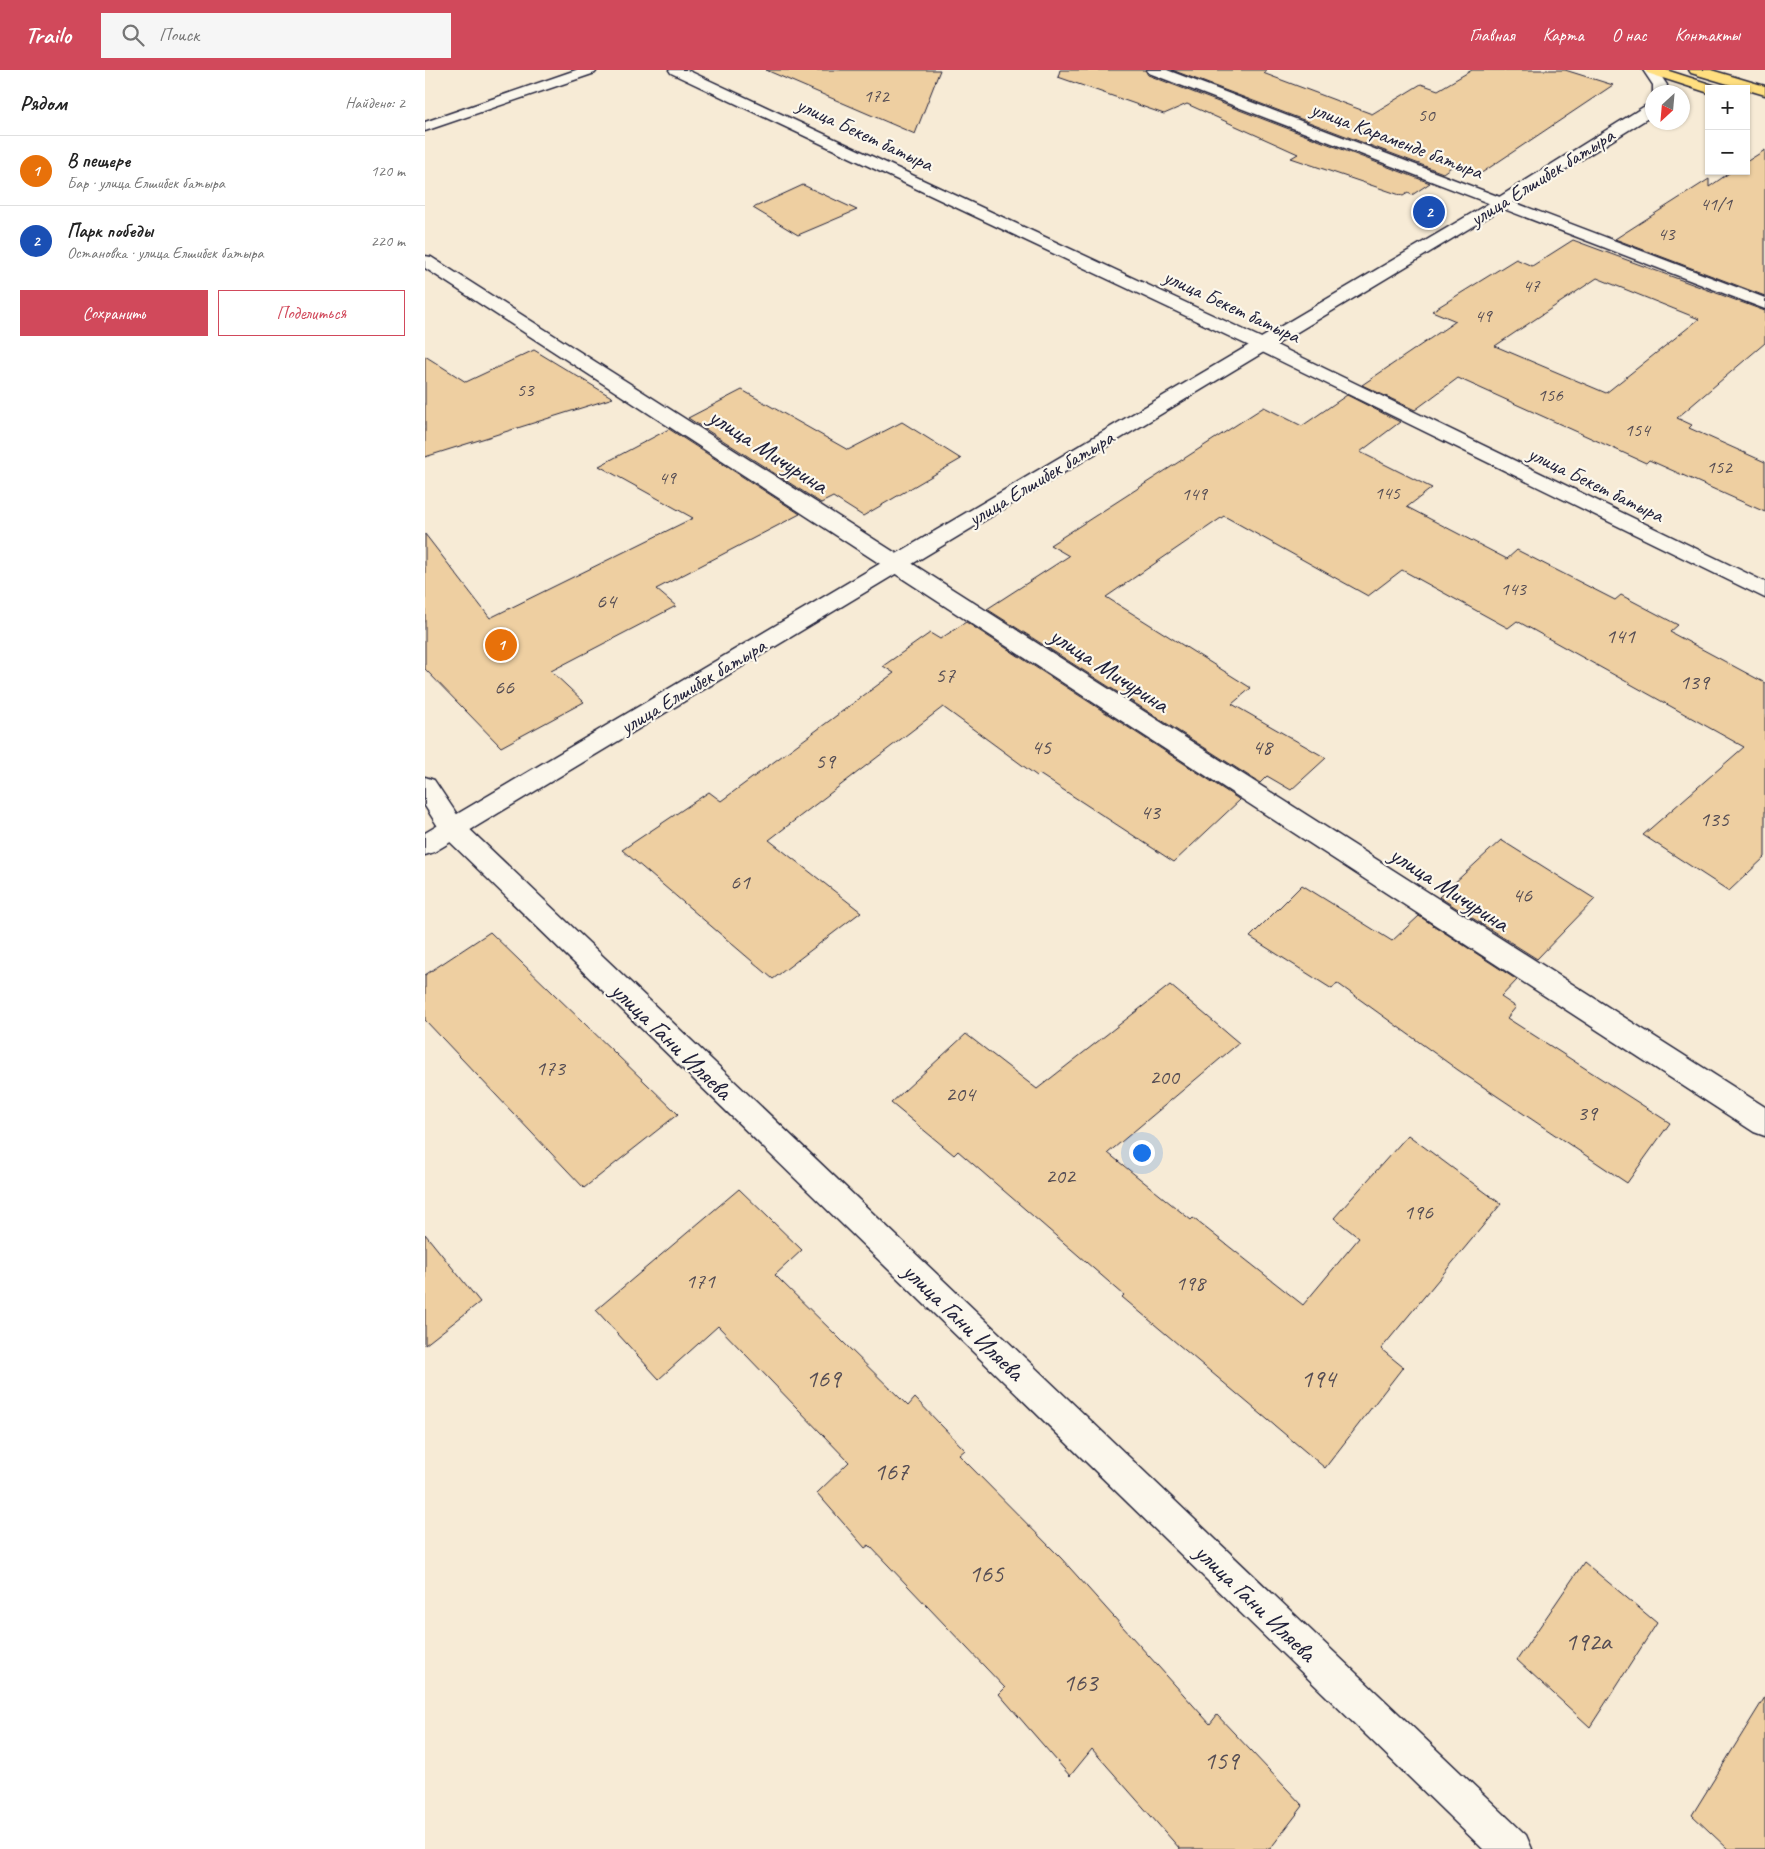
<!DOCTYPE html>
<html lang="ru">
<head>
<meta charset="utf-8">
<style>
	:root { --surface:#fff; --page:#f6f6f6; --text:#222; --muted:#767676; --line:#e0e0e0; --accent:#d1495b }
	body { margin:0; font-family:Caveat,sans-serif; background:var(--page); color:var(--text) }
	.controls { position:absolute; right:15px; top:15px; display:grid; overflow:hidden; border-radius:0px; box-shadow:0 1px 4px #0004 }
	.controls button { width:45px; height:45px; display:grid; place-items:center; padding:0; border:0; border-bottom:1px solid var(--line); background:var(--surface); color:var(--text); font:25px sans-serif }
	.compass { position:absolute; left:1220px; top:15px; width:45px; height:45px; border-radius:50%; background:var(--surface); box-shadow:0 1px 4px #0004; rotate:206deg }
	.you { position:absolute; left:716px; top:1082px; width:18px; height:18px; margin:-12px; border:4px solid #fff; border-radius:50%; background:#1a73e8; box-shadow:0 0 0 8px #1a73e833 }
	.badge { display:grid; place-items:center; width:32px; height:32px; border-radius:50%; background:var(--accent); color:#fff; font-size:16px; font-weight:700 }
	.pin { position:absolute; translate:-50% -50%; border:2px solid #fff; box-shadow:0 1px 5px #0006 }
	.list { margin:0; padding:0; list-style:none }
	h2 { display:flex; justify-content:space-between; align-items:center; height:65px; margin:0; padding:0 20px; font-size:21px }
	h2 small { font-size:16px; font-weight:400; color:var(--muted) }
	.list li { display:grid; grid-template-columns:32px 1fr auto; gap:15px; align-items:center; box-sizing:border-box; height:70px; padding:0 20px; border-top:1px solid var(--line) }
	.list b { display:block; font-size:19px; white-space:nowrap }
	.list p { margin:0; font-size:16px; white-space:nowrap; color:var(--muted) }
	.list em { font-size:16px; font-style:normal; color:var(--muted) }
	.actions { display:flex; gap:10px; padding:15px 20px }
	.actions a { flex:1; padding:11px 0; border:1px solid var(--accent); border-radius:0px; text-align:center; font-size:18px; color:var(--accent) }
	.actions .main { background:var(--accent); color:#fff }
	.icon { flex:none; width:28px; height:28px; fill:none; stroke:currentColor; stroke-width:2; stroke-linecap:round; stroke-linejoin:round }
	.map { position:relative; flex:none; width:1340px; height:1779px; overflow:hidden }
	header { display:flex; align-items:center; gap:30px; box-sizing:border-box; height:70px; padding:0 25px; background:var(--accent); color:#fff }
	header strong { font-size:24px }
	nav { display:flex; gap:28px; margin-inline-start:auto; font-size:18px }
	.search { width:350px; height:45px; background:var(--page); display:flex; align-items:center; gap:12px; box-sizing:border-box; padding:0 18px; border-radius:0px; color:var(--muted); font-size:19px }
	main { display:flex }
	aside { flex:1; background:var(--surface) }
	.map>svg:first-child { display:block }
</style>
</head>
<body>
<header>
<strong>Trailo</strong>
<div class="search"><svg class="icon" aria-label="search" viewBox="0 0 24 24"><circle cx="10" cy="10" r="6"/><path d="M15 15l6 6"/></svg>Поиск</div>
<nav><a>Главная</a><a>Карта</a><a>О нас</a><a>Контакты</a></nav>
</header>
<main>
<aside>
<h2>Рядом<small>Найдено: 2</small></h2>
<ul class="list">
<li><span class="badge" style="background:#e8710a">1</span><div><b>В пещере</b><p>Бар · улица Елшибек батыра</p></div><em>120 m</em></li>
<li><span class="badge" style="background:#1a4fb4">2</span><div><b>Парк победы</b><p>Остановка · улица Елшибек батыра</p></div><em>220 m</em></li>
</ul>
<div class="actions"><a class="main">Сохранить</a><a>Поделиться</a></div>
</aside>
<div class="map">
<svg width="1340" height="1779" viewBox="0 0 1340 1779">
	<rect width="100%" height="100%" fill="#f7ebd6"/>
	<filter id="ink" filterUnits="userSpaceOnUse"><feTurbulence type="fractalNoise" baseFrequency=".02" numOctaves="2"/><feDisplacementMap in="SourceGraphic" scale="10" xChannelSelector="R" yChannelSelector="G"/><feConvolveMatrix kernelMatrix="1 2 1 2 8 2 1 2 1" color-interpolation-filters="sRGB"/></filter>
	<g filter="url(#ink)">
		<g fill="#eecfa1" stroke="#22223b" fill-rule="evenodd">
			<path d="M341 0H515L490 64Z"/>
			<path d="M635 0H720L723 5 1005 113 987 125 983 123 978 126 866 88 873 84 762 34 739 44 633 7Z"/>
			<path d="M747 0H842L838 3 947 44 996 14 1013 20 1047 0H1140L1188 15 1055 104 1029 95 1018 103Z"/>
			<path d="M1340 80V226L1190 169 1284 109V117L1307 101H1321V92Z"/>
			<path d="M378 115 432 140 373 165 328 138Z"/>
			<path d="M1148 170 1340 241V273L1252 348 1267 355 1264 358 1340 392V442L1224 390 1221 393 1033 308 990 340 937 315 1031 251 1007 241 1091 189 1107 196ZM1172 208 1274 249 1181 323 1070 276Z"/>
			<path d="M109 280 188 328 0 387V286L41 312Z"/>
			<path d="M317 320 423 380 477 352 536 389 438 446 408 427 396 433 263 348Z"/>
			<path d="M922 325 975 352 935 382 1007 418 982 437 1082 489 1092 480 1190 530 1196 525 1253 555 1245 562 1340 613V787L1304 821 1218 765 1319 677 1092 551 1083 558 977 500 943 526 799 446 681 527 826 618 807 634 901 688 866 720 842 706 835 713 562 539 644 486 625 475 839 337 877 356Z"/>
			<path d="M244 359 375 444 231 519 251 536 126 601 159 632 76 677 0 599V464L65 548 268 448 174 396Z"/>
			<path d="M541 552 815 730 749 792 614 704 612 706 518 637 344 770 436 842 348 909 197 780 284 722 296 731 469 603 458 596 505 563 515 569Z"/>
			<path d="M1076 770 1170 829 1112 889 1014 827Z"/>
			<path d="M877 815 967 871 994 846 1092 910 1076 927 1091 937 1082 948 1245 1053 1202 1113 1033 1000 912 913 907 919 825 867Z"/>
			<path d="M65 862 253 1044 159 1118 0 950V905Z"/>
			<path d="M745 915 814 973 683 1083 766 1150 768 1148 878 1235 934 1168 909 1148 983 1065 1076 1134 956 1279 978 1297 900 1398 697 1227 699 1225 533 1081 529 1085 466 1033 541 964 612 1019Z"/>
			<path d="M314 1119 377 1180 350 1205 483 1336 490 1328 540 1380 534 1385 636 1488 785 1654 792 1645 878 1736 845 1779H755L667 1679 645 1706 574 1624 580 1618 444 1475 440 1478 392 1423 424 1392 293 1256 234 1309 171 1240Z"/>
			<path d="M0 1164 55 1232 0 1275Z"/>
			<path d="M1159 1492 1232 1553 1165 1657 1092 1590Z"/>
			<path d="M1340 1627V1779H1303L1267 1745Z"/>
		</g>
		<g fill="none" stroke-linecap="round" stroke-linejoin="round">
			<defs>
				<g id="minor">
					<path d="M151 0H172L170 3 0 61V52Z"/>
					<path d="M244 0H262L845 272 1340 512V528L833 280 246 3Z"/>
					<path d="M722 0H742L1340 228V239L724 3Z"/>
					<path d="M0 186 6 187 1340 1037V1066L1329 1062 0 198Z"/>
					<path d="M0 707 9 710 37 752 1101 1765 1107 1779H1058L19 766 0 736Z"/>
				</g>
				<g id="secondary">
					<path d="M1218 0H1232L1242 15 1241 22 1228 23V15Z"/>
					<path d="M1228 31V45L1083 135 9 782 0 785V763L1071 129Z"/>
				</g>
				<g id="primary">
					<path d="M1220 0H1241L1291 16 1293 19H1284V23L1281 22 1222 3Z"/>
					<path d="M1264 0H1286L1340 16V25L1266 3Z"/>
				</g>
			</defs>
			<use href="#minor" stroke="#22223b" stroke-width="3"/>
			<use href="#secondary" stroke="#22223b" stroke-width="3"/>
			<use href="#primary" stroke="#22223b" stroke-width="3"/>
			<use href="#minor" fill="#fbf7ec" fill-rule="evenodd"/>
			<use href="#secondary" fill="#fbf7ec" fill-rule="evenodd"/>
			<use href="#primary" fill="#ffdf80" fill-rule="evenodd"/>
		</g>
	</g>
	<g text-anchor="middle" stroke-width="4.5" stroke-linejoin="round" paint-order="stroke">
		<g font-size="19" fill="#554d54">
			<text x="451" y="32">172</text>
			<text x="1001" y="51">50</text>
			<text x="1291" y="140">41/1</text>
			<text x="1241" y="170">43</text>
			<text x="1106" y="222">47</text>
			<text x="1058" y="252">49</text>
			<text x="100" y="326">53</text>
			<text x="1125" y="331">156</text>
			<text x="1212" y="366">154</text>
			<text x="1294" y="403">152</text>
			<text x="242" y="414">49</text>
			<text x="962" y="429">145</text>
			<text x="769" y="430">149</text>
			<text x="1088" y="525">143</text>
		</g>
		<g font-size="21" fill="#22223b" stroke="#fbf7ec">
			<text transform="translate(440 64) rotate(25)" y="7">улица Бекет батыра</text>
			<text transform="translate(972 70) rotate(21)" y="7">улица Караменде батыра</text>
			<text transform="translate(1117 107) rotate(-32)" y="7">улица Елшибек батыра</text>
			<text transform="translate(807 236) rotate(25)" y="7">улица Бекет батыра</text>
			<text transform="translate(616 408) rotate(-31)" y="7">улица Елшибек батыра</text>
			<text transform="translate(1171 414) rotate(26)" y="7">улица Бекет батыра</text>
			<text transform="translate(268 616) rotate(-31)" y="7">улица Елшибек батыра</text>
		</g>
		<g font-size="22" fill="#554d54">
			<text x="181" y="538">64</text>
			<text x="1195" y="573">141</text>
			<text x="520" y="612">57</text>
			<text x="1269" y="619">139</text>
			<text x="79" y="624">66</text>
			<text x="616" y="684">45</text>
			<text x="837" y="684">48</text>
			<text x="400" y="698">59</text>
			<text x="725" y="749">43</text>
			<text x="1289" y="756">135</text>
			<text x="315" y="819">61</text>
			<text x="1097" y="832">46</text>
			<text x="125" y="1005">173</text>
			<text x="739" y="1014">200</text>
			<text x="535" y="1031">204</text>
			<text x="1162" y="1050">39</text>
			<text x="635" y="1113">202</text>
			<text x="993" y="1149">196</text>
			<text x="275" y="1218">171</text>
			<text x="765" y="1220">198</text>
		</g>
		<g font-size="25" fill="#22223b" stroke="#fbf7ec">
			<text transform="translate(344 380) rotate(33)" y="9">улица Мичурина</text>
			<text transform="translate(685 599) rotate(33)" y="9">улица Мичурина</text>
			<text transform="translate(1025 818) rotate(33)" y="9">улица Мичурина</text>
			<text transform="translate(247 970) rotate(44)" y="9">улица Гани Иляева</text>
			<text transform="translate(539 1251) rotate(44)" y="9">улица Гани Иляева</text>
			<text transform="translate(831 1532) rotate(44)" y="9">улица Гани Иляева</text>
		</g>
		<g font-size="26" fill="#554d54">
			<text x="398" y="1317">169</text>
			<text x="893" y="1317">194</text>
			<text x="466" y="1410">167</text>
			<text x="561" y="1512">165</text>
			<text x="1163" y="1580">192а</text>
			<text x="655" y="1621">163</text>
			<text x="796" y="1699">159</text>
		</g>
	</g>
</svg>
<div class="controls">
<button>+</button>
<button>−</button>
</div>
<svg class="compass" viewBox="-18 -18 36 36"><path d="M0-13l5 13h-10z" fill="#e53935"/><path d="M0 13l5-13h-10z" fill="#767676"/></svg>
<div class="you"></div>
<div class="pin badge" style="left:76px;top:575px;background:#e8710a">1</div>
<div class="pin badge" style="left:1004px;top:142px;background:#1a4fb4">2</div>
</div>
</main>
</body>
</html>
